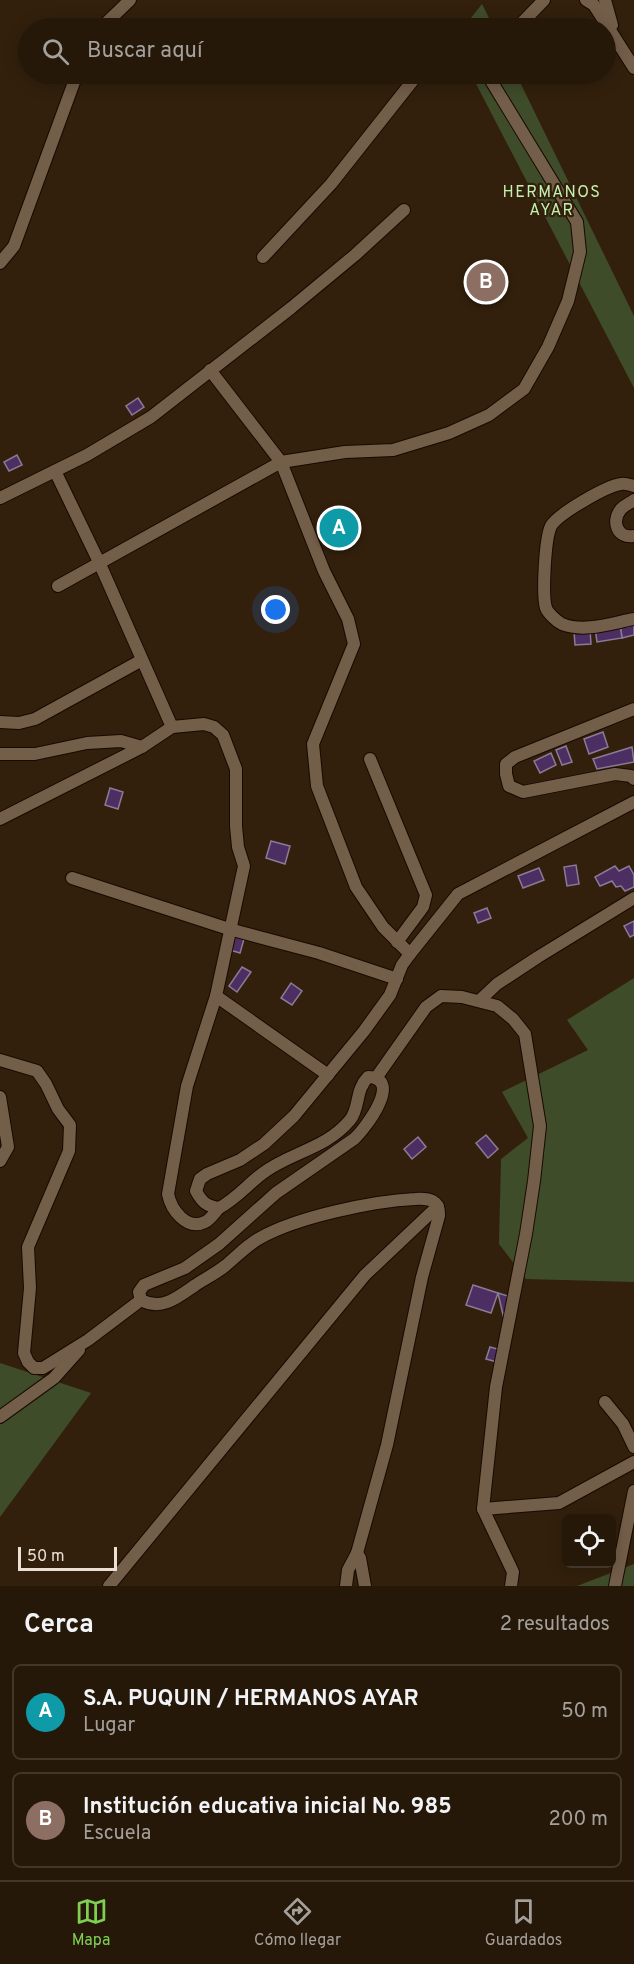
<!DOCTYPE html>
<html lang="es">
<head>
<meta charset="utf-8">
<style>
	:root { --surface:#261809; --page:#322517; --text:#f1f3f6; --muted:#a4a09c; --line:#42372a; --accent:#7fd052 }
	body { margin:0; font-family:Overpass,sans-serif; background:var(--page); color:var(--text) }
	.controls { position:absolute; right:18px; bottom:18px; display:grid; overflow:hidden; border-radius:9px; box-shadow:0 3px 15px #0003 }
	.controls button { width:54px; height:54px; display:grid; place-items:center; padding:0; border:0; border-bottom:2px solid var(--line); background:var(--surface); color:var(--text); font:30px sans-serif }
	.scale { position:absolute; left:18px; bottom:15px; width:99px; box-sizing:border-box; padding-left:6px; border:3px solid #ece0d4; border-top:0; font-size:16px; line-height:21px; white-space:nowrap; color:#ece0d4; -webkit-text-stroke:4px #32200c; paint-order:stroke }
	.you { position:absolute; left:276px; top:610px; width:21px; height:21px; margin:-15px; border:4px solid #fff; border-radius:50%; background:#1a73e8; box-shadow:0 0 0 9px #1a73e833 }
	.badge { display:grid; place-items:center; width:39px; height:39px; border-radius:50%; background:var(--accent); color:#fff; font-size:20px; font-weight:700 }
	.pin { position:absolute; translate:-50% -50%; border:3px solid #fff; box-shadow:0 2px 6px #0006 }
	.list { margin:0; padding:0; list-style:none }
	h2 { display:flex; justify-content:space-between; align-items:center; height:78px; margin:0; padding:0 24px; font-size:26px }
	h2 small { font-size:20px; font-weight:400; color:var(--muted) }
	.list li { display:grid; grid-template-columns:39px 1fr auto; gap:18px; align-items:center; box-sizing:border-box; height:96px; margin:0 12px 12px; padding:0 12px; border:2px solid var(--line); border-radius:9px }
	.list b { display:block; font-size:22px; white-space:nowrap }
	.list p { margin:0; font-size:20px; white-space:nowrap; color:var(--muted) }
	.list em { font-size:20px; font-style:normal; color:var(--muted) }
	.icon { flex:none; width:33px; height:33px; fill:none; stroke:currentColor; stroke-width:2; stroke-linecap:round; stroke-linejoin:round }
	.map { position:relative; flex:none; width:634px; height:1586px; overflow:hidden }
	.search { position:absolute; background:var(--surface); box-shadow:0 3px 15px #0003; left:18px; right:18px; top:18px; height:66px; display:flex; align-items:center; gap:15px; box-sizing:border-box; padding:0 21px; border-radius:33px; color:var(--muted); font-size:22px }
	.sheet { height:294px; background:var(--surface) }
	nav { display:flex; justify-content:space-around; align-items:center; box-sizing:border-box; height:84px; border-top:2px solid var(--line); background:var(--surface); font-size:16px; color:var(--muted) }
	nav a { display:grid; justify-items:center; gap:3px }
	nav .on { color:var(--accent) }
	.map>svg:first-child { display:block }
</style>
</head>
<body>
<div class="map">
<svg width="634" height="1586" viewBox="0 0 634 1586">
	<rect width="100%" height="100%" fill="#32200c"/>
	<g fill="#3f4c2a">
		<path d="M482 4 494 28H463Z"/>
		<path d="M471 74H516L634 316V388Z"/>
		<path d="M634 978V1282L526 1279 499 1244 501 1159 528 1138 502 1092 588 1050 567 1020Z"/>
		<path d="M0 1363 91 1393 0 1517Z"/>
		<path d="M634 1564V1586H577Z"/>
	</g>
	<g fill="#4c2e62" stroke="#8a7c96" stroke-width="1.5">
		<path d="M138 398 144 407 132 415 126 406Z"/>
		<path d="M17 455 22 465 9 471 4 462Z"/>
		<path d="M634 622V635L622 638 620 624Z"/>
		<path d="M620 624 622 638 597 642 595 628Z"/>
		<path d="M590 630 591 644 575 645 574 631Z"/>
		<path d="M603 732 608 747 589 754 584 739Z"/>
		<path d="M566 746 572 762 562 765 556 750Z"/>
		<path d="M632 747 634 762 597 769 593 759Z"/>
		<path d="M551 753 556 765 540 773 534 761Z"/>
		<path d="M110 788 123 792 118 809 105 805Z"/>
		<path d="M271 841 290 846 285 864 266 858Z"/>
		<path d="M576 865 579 884 567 886 564 867Z"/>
		<path d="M615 866 619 871 629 866 634 875V887L625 891 621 886 616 887 612 881 600 886 595 877Z"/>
		<path d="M539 868 544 880 523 888 518 876Z"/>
		<path d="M487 908 491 918 478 923 474 913Z"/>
		<path d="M634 921V935L630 937 624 926Z"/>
		<path d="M234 936 244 939 240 953 230 950Z"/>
		<path d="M242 967 251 972 237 992 229 986Z"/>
		<path d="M291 983 302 991 292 1005 281 998Z"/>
		<path d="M486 1135 498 1149 488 1158 476 1143Z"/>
		<path d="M418 1137 426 1147 412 1159 404 1149Z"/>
		<path d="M473 1285 498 1293 491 1313 466 1305Z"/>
		<path d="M498 1293 511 1297 503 1315Z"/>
		<path d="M490 1347 501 1350 497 1362 486 1359Z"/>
	</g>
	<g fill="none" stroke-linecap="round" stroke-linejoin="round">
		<defs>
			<g id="minor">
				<path d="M586 0 594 5 634 68"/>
				<path d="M605 0 612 25"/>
				<path d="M101 28 130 0"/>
				<path d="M517 28 544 0"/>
				<path d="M263 257 331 184 418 74"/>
				<path d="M0 263 14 246 77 74"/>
				<path d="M210 370 281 462 324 571 348 619 354 644 313 744 317 786 356 887 383 927 410 954 458 894 634 802"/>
				<path d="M55 471 99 562 172 727"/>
				<path d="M634 486C630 485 625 483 621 484 606 486 558 514 551 526 545 538 542 595 546 608 548 613 556 621 562 624 584 633 612 623 634 619"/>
				<path d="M0 498 87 455 151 417 291 308 355 255 404 210"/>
				<path d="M634 500C630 503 625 505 621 509 611 521 617 539 634 536"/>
				<path d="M58 586 281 462 345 452 393 450 449 433 489 415 524 389 548 347 568 301 580 252 577 222 490 79 489 74"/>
				<path d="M634 709 515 757 506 764V774L509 786 523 792 615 774 631 776 634 779"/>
				<path d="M0 722 19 723 35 719 142 660"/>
				<path d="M0 754H35L87 743 121 741 142 747"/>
				<path d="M370 759 426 895 423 907 397 942"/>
				<path d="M0 819 142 747 172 727 204 724 214 727 223 735 236 769V826L238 847 244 866 216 996 187 1086 168 1194C171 1209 186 1231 205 1222 210 1220 215 1212 219 1208"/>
				<path d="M72 878 229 929 319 953 397 979"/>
				<path d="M216 996 328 1075"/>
				<path d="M480 1000 497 984 538 957 634 898"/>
				<path d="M0 1060 37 1071 46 1084 58 1109 70 1125 69 1151 28 1247 30 1288 24 1353 28 1362 34 1368H43L88 1340 141 1300"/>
				<path d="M376 1078 426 1007 441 996 462 997 497 1006 513 1019 525 1034 540 1126 534 1181 526 1234 496 1387 483 1509 513 1572 511 1586"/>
				<path d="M0 1097 8 1147 0 1161"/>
				<path d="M605 1402 623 1424 634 1447"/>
				<path d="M0 1417 54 1378 79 1350"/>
				<path d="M483 1509 559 1503 634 1462"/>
				<path d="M109 1586 365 1275 438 1206"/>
				<path d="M346 1586 348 1570 357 1553"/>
				<path d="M365 1586 360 1558 357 1553 387 1445 422 1277 439 1216C440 1200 429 1198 415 1199 373 1201 297 1217 260 1238 247 1245 236 1257 225 1266 215 1274 204 1279 194 1286 177 1298 161 1311 141 1300L139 1292 144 1285 185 1268 219 1244 276 1193 354 1139C365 1129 404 1078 368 1077 355 1090 360 1108 350 1120 326 1149 291 1152 263 1173 247 1185 236 1199 219 1208 206 1206 202 1202 196 1191L200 1179 207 1174 240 1160 264 1144 294 1116 364 1031 390 995 402 965 410 954"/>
				<path d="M615 1586 634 1491"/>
			</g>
		</defs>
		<use href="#minor" stroke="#190900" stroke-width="14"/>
		<use href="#minor" stroke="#735e49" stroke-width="12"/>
	</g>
	<g text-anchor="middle" stroke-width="4.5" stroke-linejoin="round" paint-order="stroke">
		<g font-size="16" letter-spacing="1.5" fill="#c4f2b0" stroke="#32200c">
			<text x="552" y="197">HERMANOS<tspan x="552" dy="18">AYAR</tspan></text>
		</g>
	</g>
</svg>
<div class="controls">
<button><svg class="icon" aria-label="locate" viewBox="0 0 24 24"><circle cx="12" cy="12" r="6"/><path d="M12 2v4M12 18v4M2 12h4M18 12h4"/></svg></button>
</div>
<div class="scale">50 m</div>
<div class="you"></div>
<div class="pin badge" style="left:339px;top:528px;background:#0f9aa8">A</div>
<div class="pin badge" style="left:486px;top:282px;background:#8d6e63">B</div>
<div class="search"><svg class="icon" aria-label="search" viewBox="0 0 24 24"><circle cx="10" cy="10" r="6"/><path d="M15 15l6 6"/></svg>Buscar aquí</div>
</div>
<section class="sheet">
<h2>Cerca<small>2 resultados</small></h2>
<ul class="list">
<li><span class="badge" style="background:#0f9aa8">A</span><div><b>S.A. PUQUIN / HERMANOS AYAR</b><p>Lugar</p></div><em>50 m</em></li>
<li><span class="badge" style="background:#8d6e63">B</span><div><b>Institución educativa inicial No. 985</b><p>Escuela</p></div><em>200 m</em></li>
</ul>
</section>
<nav>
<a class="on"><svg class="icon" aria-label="map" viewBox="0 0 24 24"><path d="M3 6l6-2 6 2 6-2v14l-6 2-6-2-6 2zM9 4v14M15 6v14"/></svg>Mapa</a>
<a><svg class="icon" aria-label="directions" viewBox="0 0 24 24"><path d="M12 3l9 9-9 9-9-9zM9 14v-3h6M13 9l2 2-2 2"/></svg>Cómo llegar</a>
<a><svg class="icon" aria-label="saved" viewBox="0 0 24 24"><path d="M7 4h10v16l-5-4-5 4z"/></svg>Guardados</a>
</nav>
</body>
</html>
